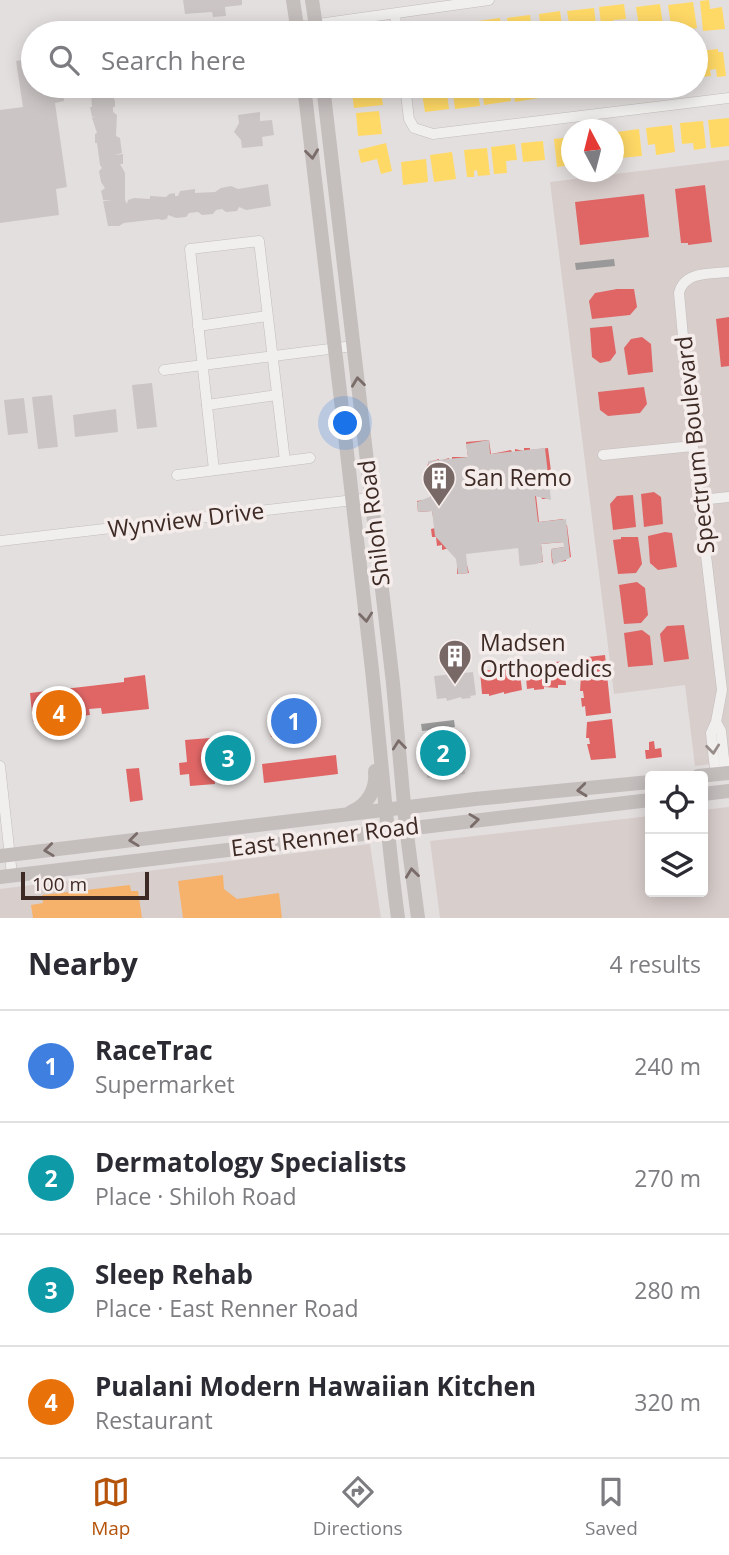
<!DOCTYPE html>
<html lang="en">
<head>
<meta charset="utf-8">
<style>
	:root { --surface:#fff; --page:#f7f7f7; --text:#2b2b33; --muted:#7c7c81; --line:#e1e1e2; --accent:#b45309 }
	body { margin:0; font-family:"Open Sans",sans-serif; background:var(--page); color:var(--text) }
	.controls { position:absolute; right:21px; bottom:21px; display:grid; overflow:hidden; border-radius:7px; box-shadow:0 4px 18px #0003 }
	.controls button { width:63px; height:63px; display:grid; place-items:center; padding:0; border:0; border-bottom:2px solid var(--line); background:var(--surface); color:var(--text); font:35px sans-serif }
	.compass { position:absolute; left:561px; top:119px; width:63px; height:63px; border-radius:50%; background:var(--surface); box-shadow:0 4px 18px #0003; rotate:353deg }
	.scale { position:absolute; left:21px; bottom:18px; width:128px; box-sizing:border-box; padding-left:7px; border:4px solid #3e2a25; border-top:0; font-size:19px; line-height:24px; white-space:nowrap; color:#3e2a25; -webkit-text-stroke:5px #f5edeb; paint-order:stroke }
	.you { position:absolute; left:346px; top:424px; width:24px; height:24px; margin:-18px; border:5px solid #fff; border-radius:50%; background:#1a73e8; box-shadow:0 0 0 10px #1a73e833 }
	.badge { display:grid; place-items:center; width:46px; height:46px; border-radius:50%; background:var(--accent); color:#fff; font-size:23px; font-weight:700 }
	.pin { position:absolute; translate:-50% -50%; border:4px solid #fff; box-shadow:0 2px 7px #0006 }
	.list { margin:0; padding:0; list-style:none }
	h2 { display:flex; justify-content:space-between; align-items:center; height:91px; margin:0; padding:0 28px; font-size:30px }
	h2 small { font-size:23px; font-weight:400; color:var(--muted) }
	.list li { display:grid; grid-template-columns:46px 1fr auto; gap:21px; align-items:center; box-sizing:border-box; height:112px; padding:0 28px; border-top:2px solid var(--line) }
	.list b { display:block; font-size:26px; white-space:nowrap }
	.list p { margin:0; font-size:23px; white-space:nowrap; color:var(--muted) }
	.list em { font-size:23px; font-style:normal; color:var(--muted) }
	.icon { flex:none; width:38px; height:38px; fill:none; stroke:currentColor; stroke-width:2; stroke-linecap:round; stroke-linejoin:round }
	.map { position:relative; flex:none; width:729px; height:918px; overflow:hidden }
	.search { position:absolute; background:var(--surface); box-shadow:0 4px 18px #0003; left:21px; right:21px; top:21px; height:77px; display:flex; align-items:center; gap:18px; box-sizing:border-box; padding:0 24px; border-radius:38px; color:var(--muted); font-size:26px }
	.sheet { height:539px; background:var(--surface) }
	nav { display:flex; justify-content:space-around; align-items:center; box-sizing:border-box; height:98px; border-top:2px solid var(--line); background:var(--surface); font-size:19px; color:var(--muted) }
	nav a { display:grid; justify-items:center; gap:4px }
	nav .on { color:var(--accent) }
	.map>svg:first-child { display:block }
</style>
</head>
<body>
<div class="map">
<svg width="729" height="918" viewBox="0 0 729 918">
	<rect width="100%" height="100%" fill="#e4dfdf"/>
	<g fill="#d8cecc">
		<path d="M729 160V762L695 766 685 685 614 694 550 182Z"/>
		<path d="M729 807V918H440L430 841 650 816V892H703V810Z"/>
		<path d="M370 844 381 918H0V889Z"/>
	</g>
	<g fill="#ffd966">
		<path d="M709 0 710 9 722 7 725 29 703 31 700 1Z"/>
		<path d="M693 2 697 28 672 32 668 5Z"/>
		<path d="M624 4 626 19 613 20 615 33H602L599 7Z"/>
		<path d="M660 4 663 25 652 27 653 33H640L636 7Z"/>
		<path d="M594 8 597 33H585L584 27 570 29 567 11Z"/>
		<path d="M560 11 563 33H541L539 14Z"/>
		<path d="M530 15 532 33H509L507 18Z"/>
		<path d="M500 18 502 33H480L478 21Z"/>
		<path d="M469 22 471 33H446L445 25Z"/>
		<path d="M440 26 441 33H414L413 29Z"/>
		<path d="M718 49V52H723L726 76 717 77 716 69 710 70 711 76 701 77 698 51Z"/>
		<path d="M358 86H380L383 105 354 108 352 93 359 92Z"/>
		<path d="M446 86 449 109 425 112 421 88Z"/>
		<path d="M452 86H477L480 106 455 109Z"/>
		<path d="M482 86H509L511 101 484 105Z"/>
		<path d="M513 86H538L539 98 515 102Z"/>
		<path d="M545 86H570L571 94 546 97Z"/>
		<path d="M578 86H601L602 90 579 93Z"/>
		<path d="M379 111 382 134 358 136 356 113Z"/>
		<path d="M729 118V146L711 148 708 120Z"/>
		<path d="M703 121 706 148 694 150 693 143 682 144 680 123Z"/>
		<path d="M672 125 675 152 656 155 655 144 648 145 646 128Z"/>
		<path d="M639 129 642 156 620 158 617 132Z"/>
		<path d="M572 137V165L557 167 554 139Z"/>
		<path d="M543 141 545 160 523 162 521 143Z"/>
		<path d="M386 143 392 171 381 174 377 159 361 163 358 150Z"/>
		<path d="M515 144 517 160 506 161 507 173 494 174 491 147Z"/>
		<path d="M487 148 490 175 478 176 477 170 474 171V177H467L464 150Z"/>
		<path d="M452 152 456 179 434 182 430 155Z"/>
		<path d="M426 159 428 182 403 185 401 162Z"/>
	</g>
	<g fill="#e06666" fill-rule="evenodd">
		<path d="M705 185 712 242 688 245V243H681L675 189Z"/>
		<path d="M644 194 649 237 580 245 575 202Z"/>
		<path d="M617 289H634L637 307 630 315 592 319 589 301 595 293Z"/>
		<path d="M729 317V366L721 367 716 319Z"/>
		<path d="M612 326 616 353 610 361 600 363 592 357 590 328Z"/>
		<path d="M642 337 651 344 653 372 628 375 624 348 631 339Z"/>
		<path d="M644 387 647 404 640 413 608 416 600 410 598 392Z"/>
		<path d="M489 440 491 454 511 450 512 452H515V449L524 451V448H530V450L548 448 551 471 545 472 550 494 549 499H542L541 495H536L539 522 563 519 564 525H567L571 557 566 558V561L552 563 551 549 564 547V542L541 544 543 562 520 565 519 547 464 553 469 573 457 574V554L454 555 453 547 442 550V545L437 546 436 537H432L431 529 435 528 432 511 418 512 417 501 430 499V493L449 491 448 484 429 486 427 466 429 462 439 459V461L449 458V460L452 459V457H468L466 442ZM511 478 516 521 499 524 497 505H502L500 489H495L494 483 497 482V480ZM471 481 477 529 463 531 462 528H459L457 512 462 502 457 494 455 482Z"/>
		<path d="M654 492 661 497 663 524 644 527 641 494Z"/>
		<path d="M633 495 636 527 613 530 610 504 617 496Z"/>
		<path d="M665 532 672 533 677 567 658 570 650 563 648 536Z"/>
		<path d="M621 537H638L642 564 636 573 618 574 613 540 621 539Z"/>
		<path d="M637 582 645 588 648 615 641 623 624 624 619 585Z"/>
		<path d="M684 625 689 659 664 662 660 634 667 626Z"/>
		<path d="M642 630 650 636 653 665 628 667 624 633Z"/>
		<path d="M605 655 611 713 586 716 585 706 582 707 581 698H584L583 691H580L581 676 578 677 579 658Z"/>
		<path d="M564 661 566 685H558V688L544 687V689L534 690V688L527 689 525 666Z"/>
		<path d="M519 667 522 690 504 694V692L489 696V694H482L480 671Z"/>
		<path d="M145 675 149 709 102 714 101 708 89 709 90 715 33 722 30 693 124 682V678Z"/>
		<path d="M313 710 314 715 318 714 319 727H315L316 730 303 732V737L291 738V734L271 737 268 715Z"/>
		<path d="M612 719 616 758 591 760 587 744H590L589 738H586L587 722Z"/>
		<path d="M210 738 215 784 190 786 189 774 180 775 179 763 187 762 185 740Z"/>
		<path d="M654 741 655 749 661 748 662 757 646 759 645 750H649V742Z"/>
		<path d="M336 755 338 774 264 783 262 764Z"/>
		<path d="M139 768 143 800 130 802 126 769Z"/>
	</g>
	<g fill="#f6b26b">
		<path d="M223 875 224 889 237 899 279 893 282 918H183L178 881Z"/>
		<path d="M130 885 131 891H138L142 918H33L31 905 43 903 42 895Z"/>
	</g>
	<g fill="#999">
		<path d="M614 259 615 266 576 270 575 263Z"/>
		<path d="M454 720 455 727 422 731 421 724Z"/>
	</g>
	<g fill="#cbc6c5">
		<path d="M183 0H242V5L225 7 226 16 213 17 212 12 185 14Z"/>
		<path d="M33 58V86H62L64 101 55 103 67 187 56 189 59 215 0 223V110L23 107 16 61Z"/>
		<path d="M89 86H113V91L111 92 115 101V107H113V112L117 115 116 136 120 138 122 153 114 155 123 154V164H120L125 173V200L127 204 128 200 134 198 150 199V196L166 197 169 194 175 193V196H178L180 191 195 189V193L215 192 221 188 231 186 238 189 268 184 271 206 246 210 239 207 237 211 226 212 222 209 216 210 213 214 202 215 198 212 189 213 186 217 176 218 168 215 167 219 162 220 158 219 124 223 119 226H108L103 201 112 200H103L102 195 101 191 105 188 101 182 99 171 102 168 100 165 97 143H95V134L97 133 92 118 95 116 92 117 90 107H92L91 94 99 93H90Z"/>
		<path d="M260 112V121L272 120 274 135 262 137 263 146 242 148 241 140 234 132 239 123 238 115Z"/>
		<path d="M152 383 157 427 137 429 132 385Z"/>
		<path d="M52 395 58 447 38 449 32 397Z"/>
		<path d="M24 398 28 433 8 435 4 400Z"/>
		<path d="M116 409 118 432 75 437 73 415Z"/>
		<path d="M489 440 490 454 545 448 551 500 535 496 538 522 566 519 570 558 553 565 551 549 564 547 563 542 541 544 543 561 537 564 520 566 518 548 466 554 468 573 458 574 456 559 435 536 432 511 418 512 417 502 449 489 448 486 431 481 428 461 468 457 466 444Z"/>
		<path d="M473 672 476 695 470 696 471 698 462 699 461 697 447 701 446 698 437 699 434 676Z"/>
		<path d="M453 731 458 747H455L457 760 463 759 465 774 427 778 426 763 431 762 428 734Z"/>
		<path d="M238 734 243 780 218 783 213 737Z"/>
	</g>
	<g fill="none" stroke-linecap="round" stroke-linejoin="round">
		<defs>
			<g id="minor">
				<path d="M395 14 397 33"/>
				<path d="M297 27 489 0"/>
				<path d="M405 86 409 119 414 128 433 134 729 98"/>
				<path d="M198 326 267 316"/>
				<path d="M164 370 353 346"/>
				<path d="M207 405 277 395"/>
				<path d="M603 455 693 446"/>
				<path d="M214 470 190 249 259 241 285 461"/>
				<path d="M177 475 310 458"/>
				<path d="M700 500 729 497"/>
				<path d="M0 541 371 498"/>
				<path d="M716 722 721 731 725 768 720 774 715 769 711 733 716 722 722 690 693 446 679 293C684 271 711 274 729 272"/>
				<path d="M0 766 12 875"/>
			</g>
		</defs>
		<use href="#minor" stroke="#c2bdbd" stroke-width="11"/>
		<use href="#minor" stroke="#f1eeee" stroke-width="10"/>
		<g stroke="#c4bebd" stroke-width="14">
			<path d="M293 0 298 33"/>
			<path d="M312 0 317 33"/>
			<path d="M304 86C327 281 350 475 372 670 381 753 387 836 398 918"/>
			<path d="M323 86 393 683 406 827 418 918"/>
			<path d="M698 776 729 773"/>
			<path d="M703 794 729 791"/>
			<path d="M351 812C368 805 377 789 375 771"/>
			<path d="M0 856 475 799 650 782"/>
			<path d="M0 877 650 800"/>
		</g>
	</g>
	<defs><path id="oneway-chevron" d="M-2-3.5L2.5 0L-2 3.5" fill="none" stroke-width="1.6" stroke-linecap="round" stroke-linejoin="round" transform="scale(1.75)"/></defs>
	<g stroke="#7a6d69">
		<use href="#oneway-chevron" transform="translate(312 154) rotate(83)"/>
		<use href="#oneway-chevron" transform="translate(358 382) rotate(-97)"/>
		<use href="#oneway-chevron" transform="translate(366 617) rotate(84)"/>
		<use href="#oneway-chevron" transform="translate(399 745) rotate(-96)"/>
		<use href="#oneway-chevron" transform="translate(582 790) rotate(174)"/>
		<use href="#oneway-chevron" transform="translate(474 820) rotate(-7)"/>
		<use href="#oneway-chevron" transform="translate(134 840) rotate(173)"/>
		<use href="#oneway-chevron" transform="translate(49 850) rotate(173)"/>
		<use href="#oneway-chevron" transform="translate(412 873) rotate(-97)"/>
	</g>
	<use stroke="#988c8a" href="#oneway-chevron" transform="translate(713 749) rotate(84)"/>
	<defs>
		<symbol id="building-pin" viewBox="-11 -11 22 30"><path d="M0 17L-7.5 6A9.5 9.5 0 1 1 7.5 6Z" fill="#786966" stroke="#f5edeb"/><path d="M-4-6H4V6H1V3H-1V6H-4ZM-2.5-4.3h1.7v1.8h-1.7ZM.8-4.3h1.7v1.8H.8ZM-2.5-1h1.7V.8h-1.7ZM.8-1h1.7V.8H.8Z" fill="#fff"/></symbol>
	</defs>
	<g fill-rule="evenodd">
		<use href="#building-pin" x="420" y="459" width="38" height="52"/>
		<use href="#building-pin" x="436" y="637" width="38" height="52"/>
	</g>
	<g text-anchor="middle" stroke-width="7" stroke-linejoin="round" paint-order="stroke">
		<g font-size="23" fill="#3e2a25" stroke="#f5edeb">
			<text transform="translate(695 445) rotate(-96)" y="8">Spectrum Boulevard</text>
			<text transform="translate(186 520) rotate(-7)" y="8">Wynview Drive</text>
			<text transform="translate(374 523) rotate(-97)" y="8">Shiloh Road</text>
			<text transform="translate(325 837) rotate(-7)" y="8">East Renner Road</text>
		</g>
		<g font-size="23" fill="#3e2a25" stroke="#f5edeb" text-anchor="start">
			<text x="464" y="486">San Remo</text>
			<text x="480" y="651">Madsen<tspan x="480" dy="26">Orthopedics</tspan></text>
		</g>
	</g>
</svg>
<div class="controls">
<button><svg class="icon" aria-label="locate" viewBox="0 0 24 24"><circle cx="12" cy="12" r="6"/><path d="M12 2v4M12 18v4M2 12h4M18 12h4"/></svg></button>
<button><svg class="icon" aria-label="layers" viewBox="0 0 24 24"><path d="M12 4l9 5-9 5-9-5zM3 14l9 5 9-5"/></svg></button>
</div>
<svg class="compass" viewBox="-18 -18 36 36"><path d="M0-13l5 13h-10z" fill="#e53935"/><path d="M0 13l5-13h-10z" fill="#7c7c81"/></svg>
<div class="scale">100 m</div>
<div class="you"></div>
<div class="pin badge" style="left:294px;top:721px;background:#3f7fe0">1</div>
<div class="pin badge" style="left:443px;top:753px;background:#0f9aa8">2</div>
<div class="pin badge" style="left:228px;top:758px;background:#0f9aa8">3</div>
<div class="pin badge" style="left:59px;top:713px;background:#e8710a">4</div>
<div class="search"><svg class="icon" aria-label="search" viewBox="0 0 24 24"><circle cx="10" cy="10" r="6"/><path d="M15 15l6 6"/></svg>Search here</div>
</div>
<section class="sheet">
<h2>Nearby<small>4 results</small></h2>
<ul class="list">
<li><span class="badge" style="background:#3f7fe0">1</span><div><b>RaceTrac</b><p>Supermarket</p></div><em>240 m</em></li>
<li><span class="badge" style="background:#0f9aa8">2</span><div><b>Dermatology Specialists</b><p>Place · Shiloh Road</p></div><em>270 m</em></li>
<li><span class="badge" style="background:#0f9aa8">3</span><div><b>Sleep Rehab</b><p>Place · East Renner Road</p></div><em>280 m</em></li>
<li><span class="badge" style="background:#e8710a">4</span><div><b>Pualani Modern Hawaiian Kitchen</b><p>Restaurant</p></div><em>320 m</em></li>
</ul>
</section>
<nav>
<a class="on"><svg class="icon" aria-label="map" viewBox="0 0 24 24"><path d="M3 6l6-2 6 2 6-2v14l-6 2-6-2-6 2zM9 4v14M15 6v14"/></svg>Map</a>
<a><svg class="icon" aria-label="directions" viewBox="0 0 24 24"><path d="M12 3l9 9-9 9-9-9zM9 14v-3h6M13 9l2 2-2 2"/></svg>Directions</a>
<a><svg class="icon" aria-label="saved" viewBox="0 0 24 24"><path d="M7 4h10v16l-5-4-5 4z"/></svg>Saved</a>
</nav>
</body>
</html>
